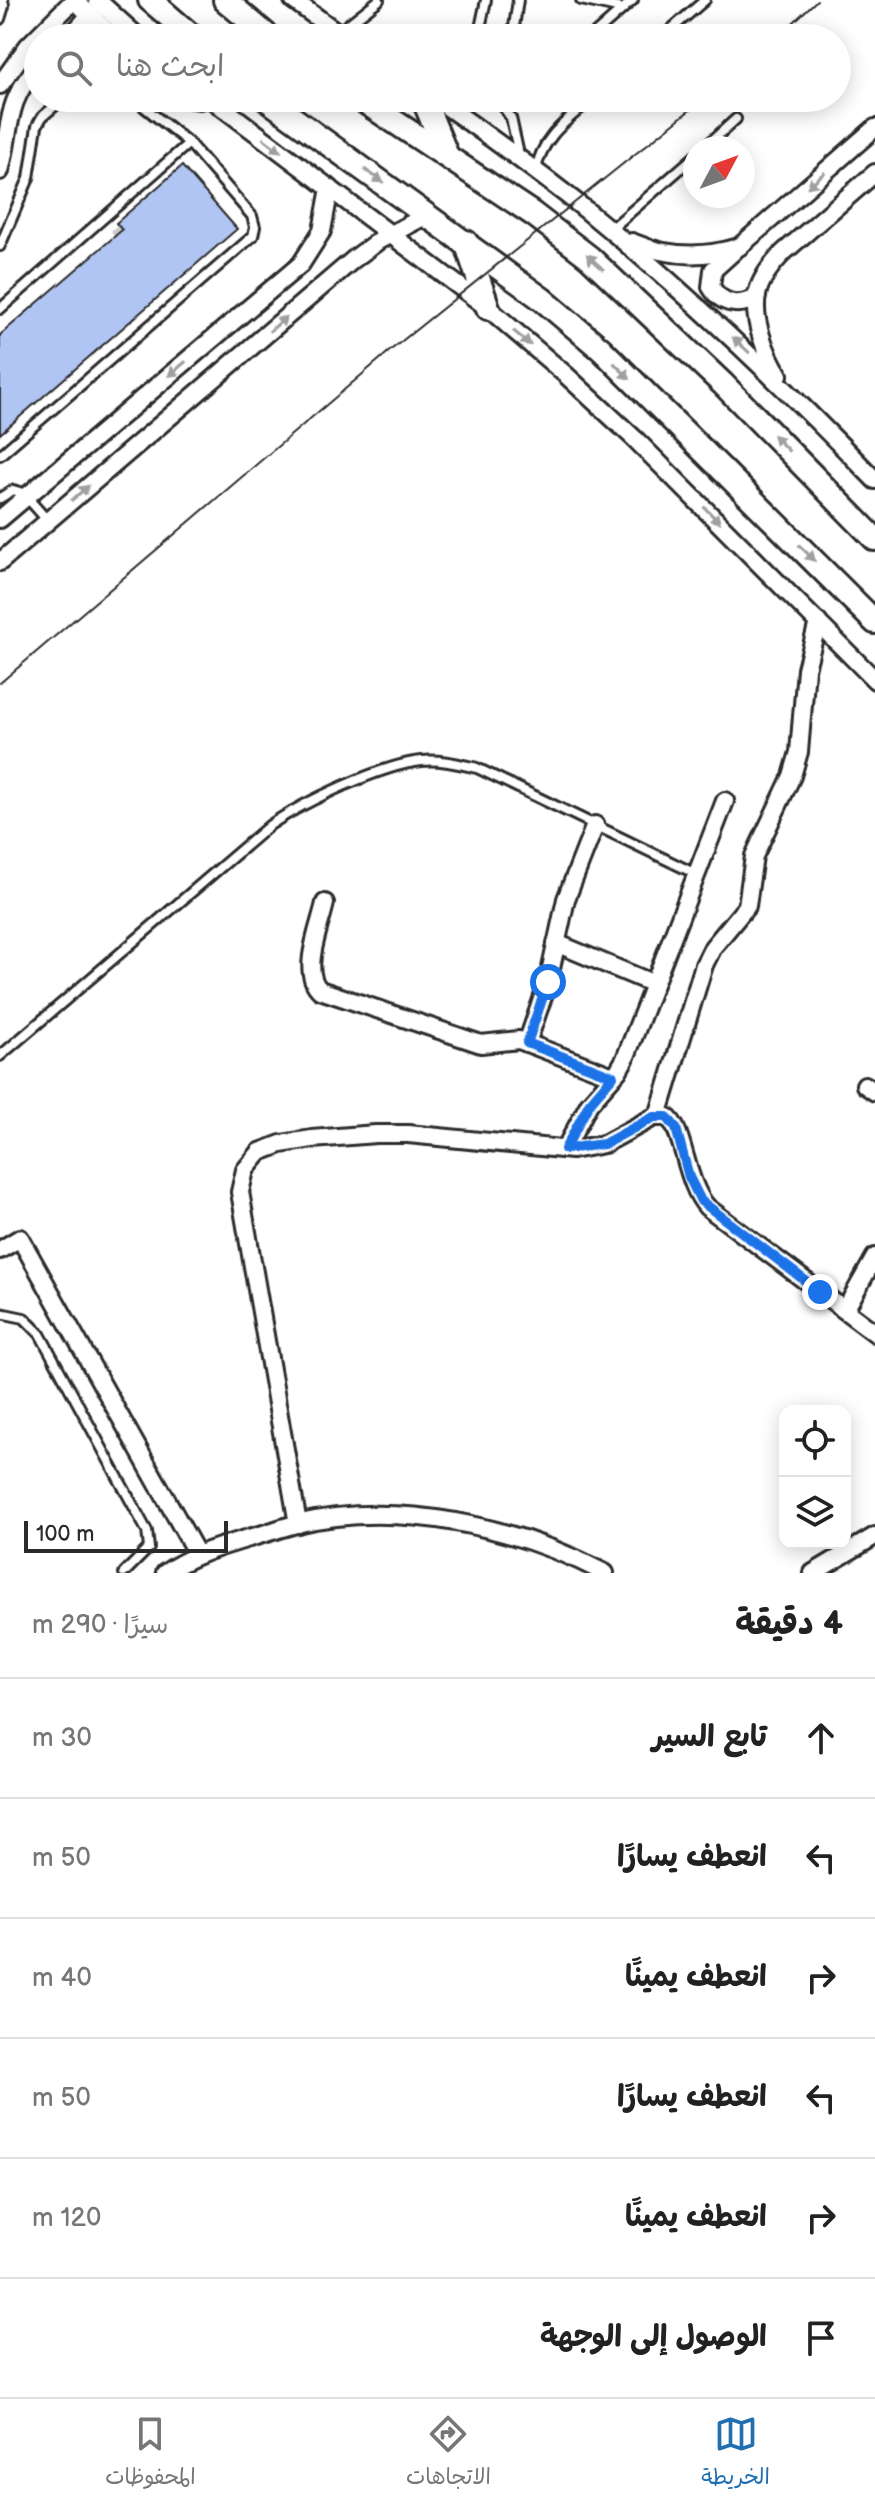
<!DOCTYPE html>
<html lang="ar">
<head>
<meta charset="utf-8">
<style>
	:root { --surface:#fff; --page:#f6f6f6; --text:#222; --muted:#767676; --line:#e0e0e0; --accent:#1f6fb2 }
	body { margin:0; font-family:"Balsamiq Sans","Playpen Sans Arabic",sans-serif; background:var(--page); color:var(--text); direction:rtl }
	.controls { position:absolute; right:24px; bottom:24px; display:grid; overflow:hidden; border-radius:16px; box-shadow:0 4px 20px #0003 }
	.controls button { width:72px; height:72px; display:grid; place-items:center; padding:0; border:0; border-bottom:2px solid var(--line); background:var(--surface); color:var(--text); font:40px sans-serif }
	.compass { position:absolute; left:683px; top:136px; width:72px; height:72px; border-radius:50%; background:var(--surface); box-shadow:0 4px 20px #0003; rotate:49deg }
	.scale { position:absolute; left:24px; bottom:20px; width:204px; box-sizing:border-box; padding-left:8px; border:4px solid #2b2b2b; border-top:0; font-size:22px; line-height:28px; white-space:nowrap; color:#2b2b2b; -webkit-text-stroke:6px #fff; paint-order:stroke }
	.stop { position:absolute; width:24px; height:24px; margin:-18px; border:6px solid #1a73e8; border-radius:50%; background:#fff }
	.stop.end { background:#1a73e8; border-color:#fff; box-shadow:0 2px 8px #0008 }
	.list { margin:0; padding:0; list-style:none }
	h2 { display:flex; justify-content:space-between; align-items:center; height:104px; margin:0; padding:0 32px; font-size:34px }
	h2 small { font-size:26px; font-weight:400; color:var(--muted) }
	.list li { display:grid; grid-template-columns:52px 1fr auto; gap:24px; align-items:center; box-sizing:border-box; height:120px; padding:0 32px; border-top:2px solid var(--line) }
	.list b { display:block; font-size:30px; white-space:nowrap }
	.list em { font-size:26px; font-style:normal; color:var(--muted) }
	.icon { flex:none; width:44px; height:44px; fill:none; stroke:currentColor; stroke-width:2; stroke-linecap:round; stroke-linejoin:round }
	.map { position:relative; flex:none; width:875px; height:1573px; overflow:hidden; direction:ltr }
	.search { position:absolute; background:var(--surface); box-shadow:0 4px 20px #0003; left:24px; right:24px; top:24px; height:88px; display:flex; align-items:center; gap:20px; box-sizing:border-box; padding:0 28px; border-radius:44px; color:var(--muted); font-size:30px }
	.sheet { height:824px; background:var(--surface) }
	nav { display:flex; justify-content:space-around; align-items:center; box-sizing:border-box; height:112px; border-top:2px solid var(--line); background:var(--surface); font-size:22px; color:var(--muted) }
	nav a { display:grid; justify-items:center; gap:4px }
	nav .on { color:var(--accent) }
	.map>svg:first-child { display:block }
</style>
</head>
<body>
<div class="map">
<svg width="875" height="1573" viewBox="0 0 875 1573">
	<rect width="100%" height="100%" fill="#fff"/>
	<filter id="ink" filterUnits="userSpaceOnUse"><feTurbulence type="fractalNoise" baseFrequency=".0125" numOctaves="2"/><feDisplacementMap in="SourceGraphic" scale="16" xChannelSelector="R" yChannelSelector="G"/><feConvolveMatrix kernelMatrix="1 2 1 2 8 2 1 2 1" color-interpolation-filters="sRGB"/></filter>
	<g filter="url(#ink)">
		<path fill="#0003" d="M118 224 234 229 0 432V338L116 238 111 231Z"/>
		<path fill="#b0c5f3" stroke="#2b2b2b" stroke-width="2" d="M182 166 237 229 0 434V335L122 230 116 223Z"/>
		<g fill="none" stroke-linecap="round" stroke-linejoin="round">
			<defs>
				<g id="service">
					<path d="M518 0 514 27 524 38"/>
					<path d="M581 0 622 9"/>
					<path d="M0 19 4 6 3 0"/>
					<path d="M337 33 379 0"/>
					<path d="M478 38 486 0"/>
					<path d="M590 38 633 0"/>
					<path d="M661 38 705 0"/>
					<path d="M497 98 511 118 520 159"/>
					<path d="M453 110 481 98"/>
					<path d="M704 148 736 119"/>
					<path d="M536 171C541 137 569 119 593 98"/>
					<path d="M610 230 695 156"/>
					<path d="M0 246 29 178 37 126 42 117 64 98"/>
					<path d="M0 309 189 143"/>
					<path d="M0 455 253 236 255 227 252 216 189 143 133 98"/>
					<path d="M0 498 13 490 23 493 48 521"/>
					<path d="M0 1056 270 825C304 802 381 765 422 761 441 759 459 764 477 768L696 874"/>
					<path d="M0 1313 24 1318 40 1334 147 1531 149 1548 124 1573"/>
				</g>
				<g id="minor">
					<path d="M97 0 139 38"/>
					<path d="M293 0 345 38"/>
					<path d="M69 38 90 15"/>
					<path d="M0 85 28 46 74 0 115 38"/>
					<path d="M186 98 199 100 208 98"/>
					<path d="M210 98 488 308 566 375 635 439 875 680"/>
					<path d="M435 98C486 134 537 171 586 210 689 294 783 385 875 480"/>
					<path d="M0 171C12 127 4 103 38 66"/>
					<path d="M632 242C667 257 703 258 739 247L875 128"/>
					<path d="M734 251 713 270 711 287C722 305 741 308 757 296"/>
					<path d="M779 375C766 354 752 320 757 295 760 279 773 263 784 252L875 173"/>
					<path d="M0 519 301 264 322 231 330 188"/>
					<path d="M0 562 354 259 378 241 429 214"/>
					<path d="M325 903C320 927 300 972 320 990L481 1044 519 1040 613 1076"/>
					<path d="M556 943 654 984"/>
					<path d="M527 1043 548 982 566 899 595 825"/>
					<path d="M865 1085 875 1092"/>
					<path d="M658 1116 704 965 713 947 747 906 754 856 792 776 799 752 806 669 818 622"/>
					<path d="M565 1149 589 1104 618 1071 625 1059 725 801"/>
					<path d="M0 1250 20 1238 197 1554"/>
					<path d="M845 1310 875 1257"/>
					<path d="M298 1524 240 1192 245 1170 260 1152 281 1144 312 1139 376 1134H408L572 1150 604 1144 654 1117H667C684 1128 685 1183 707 1207L875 1333"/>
					<path d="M165 1573C191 1555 219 1547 249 1538 265 1534 280 1528 296 1524 397 1500 515 1526 605 1573"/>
					<path d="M813 1573 875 1536"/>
				</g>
				<g id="secondary">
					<path d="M150 0 194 38"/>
					<path d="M225 0 270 38"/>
					<path d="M265 98 542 299 601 349 875 622"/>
					<path d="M359 98 533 214 589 257 723 384 875 539"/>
					<path d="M423 98 447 156"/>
					<path d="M466 242 488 308"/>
				</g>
			</defs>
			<use href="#service" stroke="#2b2b2b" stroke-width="14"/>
			<use href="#minor" stroke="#2b2b2b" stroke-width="22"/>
			<use href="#secondary" stroke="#2b2b2b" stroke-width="28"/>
			<use href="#service" stroke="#fff" stroke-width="8"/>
			<use href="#minor" stroke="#fff" stroke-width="16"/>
			<use href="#secondary" stroke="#fff" stroke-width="22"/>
			<g stroke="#2b2b2b" stroke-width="2">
				<path d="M777 38 817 0"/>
				<path d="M0 683 392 349 705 98"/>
			</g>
		</g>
		<defs><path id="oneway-solid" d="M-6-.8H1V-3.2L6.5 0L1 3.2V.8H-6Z" transform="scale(2)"/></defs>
		<g fill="#a0a0a0">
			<use href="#oneway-solid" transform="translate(272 145) rotate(37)"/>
			<use href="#oneway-solid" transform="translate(374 176) rotate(35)"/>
			<use href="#oneway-solid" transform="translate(816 180) rotate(139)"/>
			<use href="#oneway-solid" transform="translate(595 262) rotate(-138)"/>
			<use href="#oneway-solid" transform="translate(278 324) rotate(-41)"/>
			<use href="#oneway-solid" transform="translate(522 338) rotate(40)"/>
			<use href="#oneway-solid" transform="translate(741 345) rotate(-137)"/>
			<use href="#oneway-solid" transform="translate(177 369) rotate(140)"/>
			<use href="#oneway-solid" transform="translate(622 371) rotate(45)"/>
			<use href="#oneway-solid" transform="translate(781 443) rotate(-134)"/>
			<use href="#oneway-solid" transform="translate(80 493) rotate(-41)"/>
			<use href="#oneway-solid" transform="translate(712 515) rotate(45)"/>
			<use href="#oneway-solid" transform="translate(807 553) rotate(45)"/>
		</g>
	</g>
	<g fill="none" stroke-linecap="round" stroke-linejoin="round" filter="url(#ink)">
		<path stroke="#1a73e8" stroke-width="10" d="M548 982 527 1043 613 1076 589 1104 565 1149 604 1144 654 1117H667L676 1128 689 1177 701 1201 820 1292"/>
	</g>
</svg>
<div class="controls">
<button><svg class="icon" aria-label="locate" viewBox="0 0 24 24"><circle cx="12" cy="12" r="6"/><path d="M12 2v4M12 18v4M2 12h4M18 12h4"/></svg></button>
<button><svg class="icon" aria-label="layers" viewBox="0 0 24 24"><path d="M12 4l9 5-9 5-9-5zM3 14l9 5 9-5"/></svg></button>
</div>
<svg class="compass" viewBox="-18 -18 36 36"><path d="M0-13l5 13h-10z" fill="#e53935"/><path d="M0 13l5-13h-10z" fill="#767676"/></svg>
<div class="scale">100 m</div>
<div class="stop" style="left:548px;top:982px"></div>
<div class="stop end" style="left:820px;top:1292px"></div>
<div class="search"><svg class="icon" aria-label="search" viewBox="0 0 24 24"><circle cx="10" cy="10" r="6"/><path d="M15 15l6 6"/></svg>ابحث هنا</div>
</div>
<section class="sheet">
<h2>4 دقيقة<small>سيرًا · 290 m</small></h2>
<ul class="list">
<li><svg class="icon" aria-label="ahead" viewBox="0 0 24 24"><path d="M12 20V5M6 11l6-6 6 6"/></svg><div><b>تابع السير</b></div><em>30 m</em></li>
<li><svg class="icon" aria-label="left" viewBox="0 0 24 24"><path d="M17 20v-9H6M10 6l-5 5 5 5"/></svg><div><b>انعطف يسارًا</b></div><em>50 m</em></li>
<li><svg class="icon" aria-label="right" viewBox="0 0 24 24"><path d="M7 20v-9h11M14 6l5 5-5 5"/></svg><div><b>انعطف يمينًا</b></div><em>40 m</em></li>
<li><svg class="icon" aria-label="left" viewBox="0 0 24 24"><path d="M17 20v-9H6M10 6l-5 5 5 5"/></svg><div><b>انعطف يسارًا</b></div><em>50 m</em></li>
<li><svg class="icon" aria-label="right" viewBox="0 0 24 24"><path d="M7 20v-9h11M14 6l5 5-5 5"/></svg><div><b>انعطف يمينًا</b></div><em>120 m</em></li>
<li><svg class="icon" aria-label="arrive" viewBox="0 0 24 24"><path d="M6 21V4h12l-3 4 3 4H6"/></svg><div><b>الوصول إلى الوجهة</b></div></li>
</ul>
</section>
<nav>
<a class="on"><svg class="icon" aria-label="map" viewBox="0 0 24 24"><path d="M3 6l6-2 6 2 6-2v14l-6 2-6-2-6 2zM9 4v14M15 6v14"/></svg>الخريطة</a>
<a><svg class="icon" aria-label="directions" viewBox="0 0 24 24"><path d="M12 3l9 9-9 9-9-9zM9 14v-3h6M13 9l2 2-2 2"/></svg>الاتجاهات</a>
<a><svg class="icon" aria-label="saved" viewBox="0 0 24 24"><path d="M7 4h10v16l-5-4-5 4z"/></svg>المحفوظات</a>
</nav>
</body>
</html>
